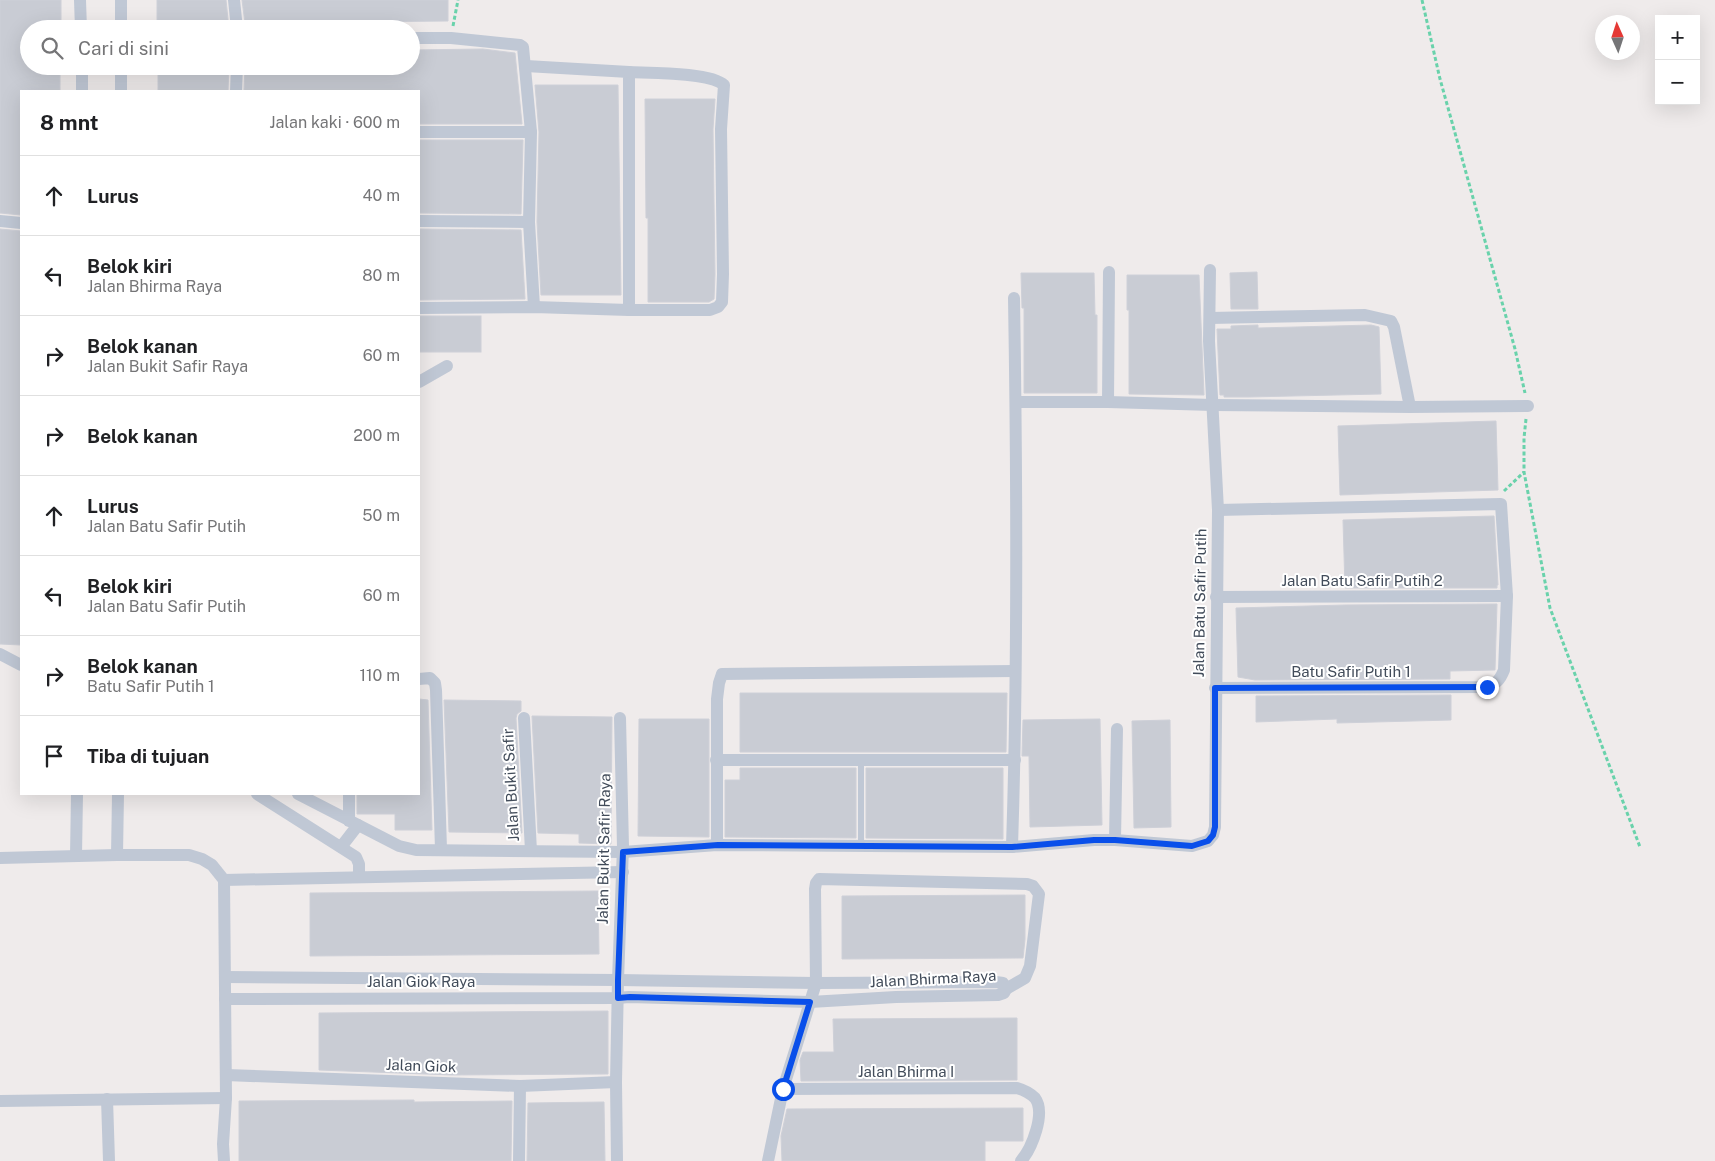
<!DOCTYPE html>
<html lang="id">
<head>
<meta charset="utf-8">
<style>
	:root { --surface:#fff; --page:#f2f2f2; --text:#202124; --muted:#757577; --line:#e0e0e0 }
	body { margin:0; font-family:"Public Sans",sans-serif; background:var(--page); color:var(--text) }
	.controls { position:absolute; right:15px; top:15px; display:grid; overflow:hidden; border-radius:0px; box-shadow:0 5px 20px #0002 }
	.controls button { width:45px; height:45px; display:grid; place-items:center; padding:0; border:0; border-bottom:1px solid var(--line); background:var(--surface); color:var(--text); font:25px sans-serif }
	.compass { position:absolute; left:1595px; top:15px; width:45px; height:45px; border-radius:50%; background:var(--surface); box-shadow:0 5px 20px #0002; rotate:357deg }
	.stop { position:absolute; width:15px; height:15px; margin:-11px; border:4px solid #094fea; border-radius:50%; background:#fff }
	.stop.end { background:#094fea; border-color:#fff; box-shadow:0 1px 5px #0008 }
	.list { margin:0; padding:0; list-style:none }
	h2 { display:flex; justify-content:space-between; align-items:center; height:65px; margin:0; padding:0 20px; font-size:21px }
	h2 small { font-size:16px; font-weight:400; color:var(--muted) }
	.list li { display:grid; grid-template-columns:32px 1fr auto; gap:15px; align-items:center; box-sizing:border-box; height:80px; padding:0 20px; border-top:1px solid var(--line) }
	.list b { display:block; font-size:19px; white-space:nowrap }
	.list p { margin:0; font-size:16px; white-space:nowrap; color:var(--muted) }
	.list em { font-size:16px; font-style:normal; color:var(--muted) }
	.icon { flex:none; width:28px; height:28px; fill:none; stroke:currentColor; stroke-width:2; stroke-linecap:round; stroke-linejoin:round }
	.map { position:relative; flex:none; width:1715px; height:1161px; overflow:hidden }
	.search { position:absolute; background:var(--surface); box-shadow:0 5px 20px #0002; left:20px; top:20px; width:400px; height:55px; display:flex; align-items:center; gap:12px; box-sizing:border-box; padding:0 18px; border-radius:28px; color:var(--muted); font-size:19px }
	.panel { position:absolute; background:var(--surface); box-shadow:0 5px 20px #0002; left:20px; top:90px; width:400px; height:705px; border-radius:0px }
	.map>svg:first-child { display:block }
</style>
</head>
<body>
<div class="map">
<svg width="1715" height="1161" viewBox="0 0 1715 1161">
	<rect width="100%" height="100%" fill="#efebeb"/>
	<g fill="#c9ccd4" stroke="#ced0d8">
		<path d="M0 0H61V29H29V66H60V91H21V215L0 213Z"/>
		<path d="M157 0H226L229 29H157Z"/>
		<path d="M242 0H448V21L245 23Z"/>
		<path d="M483 49 515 53 522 124H419V91H244L245 66H411V50Z"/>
		<path d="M158 66H229L228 91H158Z"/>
		<path d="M535 85H618L621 295H541L537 222 539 132Z"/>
		<path d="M645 99H715L713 129 715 274 714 299 709 302H648V218H646Z"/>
		<path d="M419 140H523L521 214 419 213Z"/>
		<path d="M0 229 21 231V645L0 644Z"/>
		<path d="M419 229 521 230 525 299 419 300Z"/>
		<path d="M1257 272 1258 309H1231L1230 273Z"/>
		<path d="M1021 273H1094L1095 315H1097V393H1024V308H1022Z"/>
		<path d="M1127 275H1199L1204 395 1129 394V310H1127Z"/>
		<rect x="419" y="316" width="62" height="36"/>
		<path d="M1258 325V328L1371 325 1379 327 1381 394 1249 397H1224V395H1220L1217 329H1231V326Z"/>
		<path d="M1496 421 1498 490 1340 495 1338 426Z"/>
		<path d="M1494 516 1498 585H1497V588H1345L1343 520Z"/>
		<path d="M1497 604 1495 670 1450 671V679L1255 680 1238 677 1236 608 1345 605Z"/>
		<path d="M740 693H1007L1006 752H740Z"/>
		<path d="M1451 695V720L1337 723V719L1256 722V696Z"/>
		<path d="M419 699 428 700 432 830H395V814H357V794H419Z"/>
		<path d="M444 700 521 701V711L517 714 516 718 522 833 449 832Z"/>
		<path d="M532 716 612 717 611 844 579 843V834L538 833Z"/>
		<path d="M639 719H709V837L638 836Z"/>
		<path d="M1100 719 1102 825 1030 827 1029 756H1022L1023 720Z"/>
		<path d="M1170 720 1171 827 1134 828 1132 721Z"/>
		<path d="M740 768H856V838L725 837V780H740Z"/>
		<path d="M866 768H1003V839L866 838Z"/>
		<path d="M598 891 599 954 310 956V893Z"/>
		<path d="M1025 895V939L1023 958 842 959V896Z"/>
		<path d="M608 1011V1074L452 1075 319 1070V1013Z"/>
		<path d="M1017 1018V1080L801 1081 800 1060 803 1052H834L833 1019Z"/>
		<path d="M414 1100V1102L512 1101 511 1161H239V1101Z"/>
		<path d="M604 1102 605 1161H527L528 1103Z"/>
		<path d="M1023 1108V1141H985V1161H782L781 1136 787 1109Z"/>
	</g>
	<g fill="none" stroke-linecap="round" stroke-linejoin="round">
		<g stroke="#69d2ab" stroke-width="3" stroke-dasharray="4 2.5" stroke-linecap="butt">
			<path d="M1422 0 1440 79 1515 349 1525 393"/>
			<path d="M453 26 458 0"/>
			<path d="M1526 419 1524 438V472L1550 608 1640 847"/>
			<path d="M1504 491 1524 472"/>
		</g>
		<path stroke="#c0c8d5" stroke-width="6" d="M861 846V759"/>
		<g stroke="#c0c8d5" stroke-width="12">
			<path d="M80 0 81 29"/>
			<path d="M121 0V29"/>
			<path d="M234 0 237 29"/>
			<path d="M411 38H451L520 45 523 47 531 132 529 222 534 307"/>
			<path d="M82 66V91"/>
			<path d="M121 66V91"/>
			<path d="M526 66 629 72V310"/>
			<path d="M236 91 237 66"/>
			<path d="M419 132H531"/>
			<path d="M0 221 21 223"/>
			<path d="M419 221 529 222"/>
			<path d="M419 308 534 307 629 310H710L718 307 722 302 723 274 721 129 724 85C711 72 648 73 629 72"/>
			<path d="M1210 318 1365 315 1391 321 1394 327 1410 407"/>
			<path d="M419 382 447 366"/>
			<path d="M1016 402H1108L1213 405 1410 407 1528 406"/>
			<path d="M1108 402 1109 272"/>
			<path d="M1216 597 1507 596"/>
			<path d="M0 654 21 665"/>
			<path d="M419 679 430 678 435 683 436 690 441 849"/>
			<path d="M1215 688 1487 687C1497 683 1500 680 1504 670L1507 596 1501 504 1218 510"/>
			<path d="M524 718 531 851"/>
			<path d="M716 760H1015"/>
			<path d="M257 794 356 857 359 864V877"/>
			<path d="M298 794 399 846 416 850 623 852 717 845 1012 847 1094 840H1115L1192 846 1208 841 1213 835 1215 827 1218 510 1209 341 1210 270"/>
			<path d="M349 794V821"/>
			<path d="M1115 840 1117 729"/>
			<path d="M717 845V699L719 683 722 674 1015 671"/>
			<path d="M341 847 358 825"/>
			<path d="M1012 847C1018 664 1017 481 1014 298"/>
			<path d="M117 855 118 794"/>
			<path d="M76 856 77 794"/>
			<path d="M0 858 117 855H189L202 859 212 865 224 880 226 1098 223 1144 224 1161"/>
			<path d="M224 880 623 872"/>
			<path d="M225 977 618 980 816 983 996 982 1003 983 1006 989 1004 993 998 995 896 997 810 1002 629 997 618 998 225 999"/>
			<path d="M226 1075 520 1086 616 1082"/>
			<path d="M783 1089 1017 1088C1024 1090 1030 1093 1035 1098 1046 1113 1032 1148 1021 1161"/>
			<path d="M107 1099 109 1161"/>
			<path d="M0 1101 226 1098"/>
			<path d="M519 1161 520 1086"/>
			<path d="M617 1161 616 1082 618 980 623 847 620 718"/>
			<path d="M768 1161 783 1089 816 983 815 889 816 883 819 879 1027 884 1033 886 1039 894 1030 966 1025 978 1006 989"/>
		</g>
	</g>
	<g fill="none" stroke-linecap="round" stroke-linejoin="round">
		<path stroke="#094fea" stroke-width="6" d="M783 1089 810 1002 630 997 618 998V980L623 852 718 845 1012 847 1094 840H1115L1192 846 1208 841 1213 835 1215 827V688L1487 687"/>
	</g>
	<g text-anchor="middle" stroke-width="4" stroke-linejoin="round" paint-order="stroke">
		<g font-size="15" fill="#424c5a" stroke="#fff">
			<text x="1362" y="586">Jalan Batu Safir Putih 2</text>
			<text transform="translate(1200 603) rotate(-89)" y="5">Jalan Batu Safir Putih</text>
			<text x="1351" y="677">Batu Safir Putih 1</text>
			<text transform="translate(511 785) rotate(-93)" y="5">Jalan Bukit Safir</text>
			<text transform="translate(604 849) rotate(-89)" y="5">Jalan Bukit Safir Raya</text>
			<text transform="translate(933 979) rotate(-3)" y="5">Jalan Bhirma Raya</text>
			<text x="421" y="987">Jalan Giok Raya</text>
			<text transform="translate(421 1066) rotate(2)" y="5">Jalan Giok</text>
			<text x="906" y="1077">Jalan Bhirma I</text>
		</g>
	</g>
</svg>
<div class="controls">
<button>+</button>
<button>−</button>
</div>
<svg class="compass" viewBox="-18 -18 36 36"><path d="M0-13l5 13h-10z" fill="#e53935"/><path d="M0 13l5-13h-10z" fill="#757577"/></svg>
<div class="stop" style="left:783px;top:1089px"></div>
<div class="stop end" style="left:1487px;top:687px"></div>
<div class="search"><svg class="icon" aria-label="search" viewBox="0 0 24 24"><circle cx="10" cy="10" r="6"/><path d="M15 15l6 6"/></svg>Cari di sini</div>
<section class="panel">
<h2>8 mnt<small>Jalan kaki · 600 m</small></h2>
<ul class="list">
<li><svg class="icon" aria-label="ahead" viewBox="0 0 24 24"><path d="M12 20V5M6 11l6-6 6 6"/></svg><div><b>Lurus</b></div><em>40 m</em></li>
<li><svg class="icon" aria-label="left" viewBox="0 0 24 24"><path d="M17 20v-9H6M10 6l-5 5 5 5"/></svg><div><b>Belok kiri</b><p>Jalan Bhirma Raya</p></div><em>80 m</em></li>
<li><svg class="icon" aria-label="right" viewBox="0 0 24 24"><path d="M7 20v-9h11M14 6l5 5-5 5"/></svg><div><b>Belok kanan</b><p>Jalan Bukit Safir Raya</p></div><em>60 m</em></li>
<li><svg class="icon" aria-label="right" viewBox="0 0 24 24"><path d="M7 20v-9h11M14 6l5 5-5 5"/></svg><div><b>Belok kanan</b></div><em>200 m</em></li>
<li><svg class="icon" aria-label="ahead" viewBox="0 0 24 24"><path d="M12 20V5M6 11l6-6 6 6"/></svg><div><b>Lurus</b><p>Jalan Batu Safir Putih</p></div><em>50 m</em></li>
<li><svg class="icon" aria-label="left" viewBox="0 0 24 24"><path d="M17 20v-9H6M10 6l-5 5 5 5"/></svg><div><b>Belok kiri</b><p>Jalan Batu Safir Putih</p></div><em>60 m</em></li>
<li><svg class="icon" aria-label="right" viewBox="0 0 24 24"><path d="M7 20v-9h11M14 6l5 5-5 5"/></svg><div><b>Belok kanan</b><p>Batu Safir Putih 1</p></div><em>110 m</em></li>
<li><svg class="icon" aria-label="arrive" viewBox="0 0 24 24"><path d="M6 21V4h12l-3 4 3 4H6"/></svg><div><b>Tiba di tujuan</b></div></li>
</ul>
</section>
</div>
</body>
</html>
